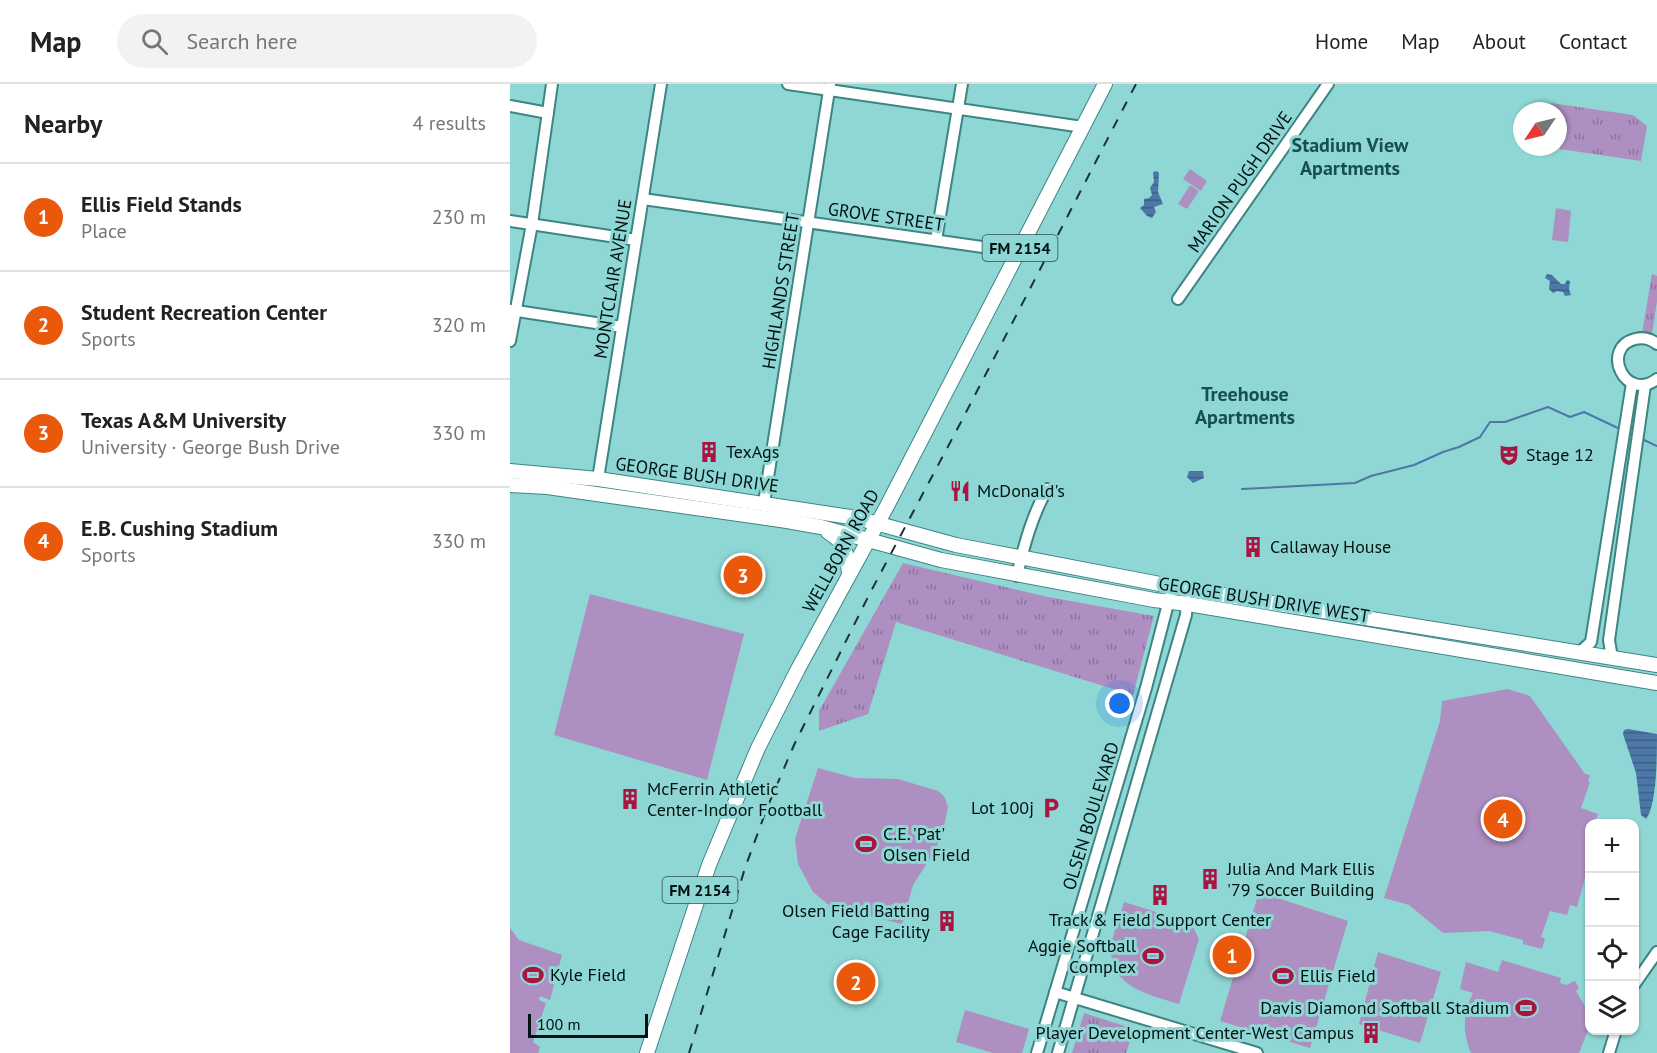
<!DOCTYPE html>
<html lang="en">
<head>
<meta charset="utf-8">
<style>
	:root { --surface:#fff; --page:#f2f2f2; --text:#222; --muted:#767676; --line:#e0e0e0; --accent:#ea580c }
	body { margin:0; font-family:"PT Sans",sans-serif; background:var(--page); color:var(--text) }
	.controls { position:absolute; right:18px; bottom:18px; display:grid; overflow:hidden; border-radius:12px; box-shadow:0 2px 4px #0004 }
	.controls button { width:54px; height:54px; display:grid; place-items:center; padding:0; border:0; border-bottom:2px solid var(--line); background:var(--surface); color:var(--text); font:30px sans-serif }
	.compass { position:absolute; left:1003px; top:18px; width:54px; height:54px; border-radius:50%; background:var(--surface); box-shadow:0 2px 4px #0004; rotate:235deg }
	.scale { position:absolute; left:18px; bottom:15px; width:120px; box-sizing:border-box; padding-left:6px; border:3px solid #001212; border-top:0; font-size:16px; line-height:21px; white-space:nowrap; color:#001212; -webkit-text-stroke:4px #8fd7d4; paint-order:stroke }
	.you { position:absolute; left:610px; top:620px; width:21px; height:21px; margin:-15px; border:4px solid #fff; border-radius:50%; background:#1a73e8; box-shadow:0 0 0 9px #1a73e833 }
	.badge { display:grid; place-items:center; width:39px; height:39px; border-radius:50%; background:var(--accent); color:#fff; font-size:20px; font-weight:700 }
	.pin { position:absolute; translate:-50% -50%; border:3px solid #fff; box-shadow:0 2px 6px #0006 }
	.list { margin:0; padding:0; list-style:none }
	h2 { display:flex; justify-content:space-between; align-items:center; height:78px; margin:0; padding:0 24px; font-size:26px }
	h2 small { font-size:20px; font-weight:400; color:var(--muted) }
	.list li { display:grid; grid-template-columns:39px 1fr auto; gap:18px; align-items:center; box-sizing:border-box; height:108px; padding:0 24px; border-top:2px solid var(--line) }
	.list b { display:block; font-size:22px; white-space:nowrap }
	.list p { margin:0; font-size:20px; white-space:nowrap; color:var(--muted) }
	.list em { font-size:20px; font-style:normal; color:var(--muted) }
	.icon { flex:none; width:33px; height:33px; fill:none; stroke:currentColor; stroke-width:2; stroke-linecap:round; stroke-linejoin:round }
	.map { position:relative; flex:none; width:1147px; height:969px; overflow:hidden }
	header { display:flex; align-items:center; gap:36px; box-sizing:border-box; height:84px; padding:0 30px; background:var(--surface); border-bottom:2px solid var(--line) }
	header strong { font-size:28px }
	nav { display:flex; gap:33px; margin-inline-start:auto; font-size:21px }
	.search { width:420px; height:54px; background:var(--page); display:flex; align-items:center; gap:15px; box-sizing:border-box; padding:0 21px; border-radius:33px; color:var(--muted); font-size:22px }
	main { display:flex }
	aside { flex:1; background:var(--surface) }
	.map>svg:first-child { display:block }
</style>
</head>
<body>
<header>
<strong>Map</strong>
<div class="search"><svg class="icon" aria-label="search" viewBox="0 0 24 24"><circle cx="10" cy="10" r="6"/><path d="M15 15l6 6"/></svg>Search here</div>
<nav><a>Home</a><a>Map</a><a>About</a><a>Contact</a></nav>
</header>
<main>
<aside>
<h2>Nearby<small>4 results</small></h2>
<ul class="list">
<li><span class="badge">1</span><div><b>Ellis Field Stands</b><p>Place</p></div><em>230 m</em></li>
<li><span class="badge">2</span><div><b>Student Recreation Center</b><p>Sports</p></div><em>320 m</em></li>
<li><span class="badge">3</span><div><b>Texas A&amp;M University</b><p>University · George Bush Drive</p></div><em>330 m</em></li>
<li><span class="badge">4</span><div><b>E.B. Cushing Stadium</b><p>Sports</p></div><em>330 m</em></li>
</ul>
</aside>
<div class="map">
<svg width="1147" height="969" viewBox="0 0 1147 969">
	<defs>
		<pattern id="grass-tufts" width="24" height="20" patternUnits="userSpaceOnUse" patternTransform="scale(1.5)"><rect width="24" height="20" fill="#ae8fc1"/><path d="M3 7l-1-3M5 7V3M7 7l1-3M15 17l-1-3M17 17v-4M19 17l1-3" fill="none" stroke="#8b739b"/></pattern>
		<pattern id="water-rules" width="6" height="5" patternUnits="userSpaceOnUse" patternTransform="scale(1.5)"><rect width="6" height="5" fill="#4c77a7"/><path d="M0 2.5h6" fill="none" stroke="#3d6087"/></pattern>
	</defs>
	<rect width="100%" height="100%" fill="#8fd7d4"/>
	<g fill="url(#grass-tufts)">
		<path d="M1041 19 1123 31 1137 42 1131 77 1036 63H1048V27H1039Z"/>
		<path d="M1142 190 1147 192V217L1142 250 1132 249Z"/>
		<path d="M393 479 538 513 644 532 623 611 386 538 358 630 309 647V627Z"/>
		<path d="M574 929 624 945 616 969H562Z"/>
	</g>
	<g fill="#ae8fc1">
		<path d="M680 85 697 97 691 107 673 95Z"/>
		<path d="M680 101 689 107 677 125 668 120Z"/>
		<path d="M1046 124 1061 127 1058 158 1042 156Z"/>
		<path d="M80 510 234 550 197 696 44 651Z"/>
		<path d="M998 605 1020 612 1075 690 1080 691 1078 697 1080 698 1071 724 1088 730 1085 739 1080 740 1079 780 1067 823 1060 821 1057 831 1040 827 1031 853 1035 854 1032 865 1013 860V856L979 847 933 849 899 821 874 814 930 637 932 617Z"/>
		<path d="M308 684 345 694 388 695 428 707 434 712 438 723 435 738 426 765 403 801 392 840 320 822 303 808 288 780 285 755Z"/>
		<path d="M749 808 838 837 800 964 710 937Z"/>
		<path d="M614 818 681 839 689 855 669 920C640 911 600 903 601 865 602 850 610 833 614 818Z"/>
		<path d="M0 844 9 856 52 871 40 916 30 912 29 916 36 919 23 958 30 963 28 969H0Z"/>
		<path d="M868 868 931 888 910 959 849 940Z"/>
		<path d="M992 876 1051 894 1050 899 1056 901 1065 897 1069 904 1066 907 1080 931 1079 944 1069 969H961C952 948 953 929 963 909L950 905 956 878 988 888Z"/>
		<path d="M455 926 519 945 512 969H483L446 958Z"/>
	</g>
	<g fill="url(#water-rules)">
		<path d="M647 87 649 89 648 108 653 120 644 123 646 128 642 134 637 132 630 124 634 121V115L639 114 642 111 640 104 644 98 643 88Z"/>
		<path d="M1037 190 1042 191 1051 200H1055L1057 196 1060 197 1059 205 1061 211 1055 212 1053 208 1047 207 1043 209 1039 205 1040 197 1035 194Z"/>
		<path d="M679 387H693L694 394 683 399 677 393Z"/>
		<path d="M1118 645 1147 650C1147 671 1147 721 1136 735L1131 731 1126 689 1113 650 1114 646Z"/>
	</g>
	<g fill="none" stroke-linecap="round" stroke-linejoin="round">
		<g stroke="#4c77a7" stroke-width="2">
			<path d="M1132 355 1147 362"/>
			<path d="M732 405 845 399 861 392 904 381 933 368 949 363 970 353 980 338H995L1038 323 1060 333 1074 328 1110 345"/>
		</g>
		<defs>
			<g id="minor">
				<path d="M278 0 573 43"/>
				<path d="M0 22 38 29"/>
				<path d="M133 115 508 168"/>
				<path d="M0 137 126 156"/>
				<path d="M426 156 452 0"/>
				<path d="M668 215 818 0"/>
				<path d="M0 226 112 243"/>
				<path d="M0 257 22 140 42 0"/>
				<path d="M1147 260C1141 255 1133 253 1125 255 1090 264 1115 319 1147 295"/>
				<path d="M88 395 151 0"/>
				<path d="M254 419 320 0"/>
				<path d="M507 492C514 461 522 432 537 405"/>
				<path d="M1069 569 1081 558 1122 299"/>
				<path d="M1102 574 1099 556 1135 301"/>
				<path d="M1124 901 1147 868"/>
				<path d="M545 908 747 969"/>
				<path d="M527 969 636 604 660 512"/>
				<path d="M548 969 676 531 677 514"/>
				<path d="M1099 969 1106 946"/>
			</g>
			<g id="major">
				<path d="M0 387 88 395 347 434 446 461 676 505 1147 581"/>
				<path d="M0 401 37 403 277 437 311 443 431 476 644 516 678 520 1147 599"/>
				<path d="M318 448C337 460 336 468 339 489"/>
				<path d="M137 969 199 781 248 664 288 585 377 422 595 0"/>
			</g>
		</defs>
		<use href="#minor" stroke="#3c8583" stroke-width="14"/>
		<use href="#major" stroke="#3c8583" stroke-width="16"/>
		<use href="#minor" stroke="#fff" stroke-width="10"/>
		<use href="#major" stroke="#fff" stroke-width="14"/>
		<path stroke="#193434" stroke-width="2" stroke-dasharray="10 10" stroke-linecap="butt" d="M179 969 235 784 257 724 284 661 360 509 451 338 626 0"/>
	</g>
	<defs>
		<symbol id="building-bare" viewBox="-9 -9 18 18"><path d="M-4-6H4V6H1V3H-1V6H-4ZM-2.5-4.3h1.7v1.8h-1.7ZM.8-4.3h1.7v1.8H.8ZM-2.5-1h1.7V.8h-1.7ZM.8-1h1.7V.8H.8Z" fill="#aa1440" stroke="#8fd7d4" stroke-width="2.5" paint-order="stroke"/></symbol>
		<symbol id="theatre-bare" viewBox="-9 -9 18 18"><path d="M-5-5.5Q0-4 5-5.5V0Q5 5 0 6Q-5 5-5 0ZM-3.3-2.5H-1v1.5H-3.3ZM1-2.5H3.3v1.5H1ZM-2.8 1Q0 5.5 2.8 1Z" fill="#aa1440" stroke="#8fd7d4" stroke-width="2.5" paint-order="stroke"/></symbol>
		<symbol id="restaurant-bare" viewBox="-9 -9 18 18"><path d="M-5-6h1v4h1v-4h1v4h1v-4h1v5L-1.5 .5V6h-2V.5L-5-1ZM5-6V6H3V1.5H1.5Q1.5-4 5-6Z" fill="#aa1440" stroke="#8fd7d4" stroke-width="2.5" paint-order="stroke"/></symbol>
		<symbol id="parking-bare" viewBox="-9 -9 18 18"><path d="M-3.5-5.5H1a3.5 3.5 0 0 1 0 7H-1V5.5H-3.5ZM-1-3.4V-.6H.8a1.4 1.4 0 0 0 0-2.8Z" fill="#aa1440" stroke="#8fd7d4" stroke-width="2.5" paint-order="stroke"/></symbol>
		<symbol id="stadium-bare" viewBox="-9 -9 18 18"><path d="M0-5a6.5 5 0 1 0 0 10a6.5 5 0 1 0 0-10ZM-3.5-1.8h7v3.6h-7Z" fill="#aa1440" stroke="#8fd7d4" stroke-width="2.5" paint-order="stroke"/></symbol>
	</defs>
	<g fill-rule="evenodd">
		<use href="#building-bare" x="184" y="353" width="30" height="30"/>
		<use href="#theatre-bare" x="984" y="356" width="30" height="30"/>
		<use href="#restaurant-bare" x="435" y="392" width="30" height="30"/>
		<use href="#building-bare" x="728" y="448" width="30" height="30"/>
		<use href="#building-bare" x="105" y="700" width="30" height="30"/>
		<use href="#parking-bare" x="526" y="709" width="30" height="30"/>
		<use href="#stadium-bare" x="341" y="745" width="30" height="30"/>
		<use href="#building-bare" x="685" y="780" width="30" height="30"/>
		<use href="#building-bare" x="635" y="796" width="30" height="30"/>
		<use href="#building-bare" x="422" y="822" width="30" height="30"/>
		<use href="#stadium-bare" x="628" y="857" width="30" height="30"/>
		<use href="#stadium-bare" x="8" y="876" width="30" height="30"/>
		<use href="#stadium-bare" x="758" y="877" width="30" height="30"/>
		<use href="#stadium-bare" x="1001" y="909" width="30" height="30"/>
		<use href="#building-bare" x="846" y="934" width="30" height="30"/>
	</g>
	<g text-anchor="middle" stroke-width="6" stroke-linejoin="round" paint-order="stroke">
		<g fill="#8fd7d4" stroke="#2b4d4c" stroke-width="1.5">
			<rect x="472.5" y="151" width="75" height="26" rx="4.5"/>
			<rect x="152.5" y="793" width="75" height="26" rx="4.5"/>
		</g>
		<g font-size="16" font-weight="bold" fill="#001212">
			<text x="510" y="170">FM 2154</text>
			<text x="190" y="812">FM 2154</text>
		</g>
		<g font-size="18" fill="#001212" stroke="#8fd7d4">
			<text transform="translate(730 98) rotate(-55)" y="6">MARION PUGH DRIVE</text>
			<text transform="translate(376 133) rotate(8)" y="6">GROVE STREET</text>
			<text transform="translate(103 195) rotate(-81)" y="6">MONTCLAIR AVENUE</text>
			<text transform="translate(271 207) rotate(-81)" y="6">HIGHLANDS STREET</text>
			<text transform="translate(187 391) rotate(8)" y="6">GEORGE BUSH DRIVE</text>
			<text transform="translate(331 467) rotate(-61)" y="6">WELLBORN ROAD</text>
			<text transform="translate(754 516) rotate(9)" y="6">GEORGE BUSH DRIVE WEST</text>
			<text transform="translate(581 732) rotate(-73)" y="6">OLSEN BOULEVARD</text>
		</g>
		<g font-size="18" fill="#001212" stroke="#8fd7d4" text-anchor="start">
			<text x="216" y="374">TexAgs</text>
			<text x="1016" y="377">Stage 12</text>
			<text x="467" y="413">McDonald's</text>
			<text x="760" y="469">Callaway House</text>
			<text x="137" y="711">McFerrin Athletic<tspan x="137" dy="21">Center-Indoor Football</tspan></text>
			<text x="524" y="730" text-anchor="end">Lot 100j</text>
			<text x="373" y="756">C.E. 'Pat'<tspan x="373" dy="21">Olsen Field</tspan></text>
			<text x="717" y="791">Julia And Mark Ellis<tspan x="717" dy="21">'79 Soccer Building</tspan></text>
			<text x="420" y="833" text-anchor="end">Olsen Field Batting<tspan x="420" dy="21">Cage Facility</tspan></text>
			<text x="650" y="842" text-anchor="middle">Track &amp; Field Support Center</text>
			<text x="626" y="868" text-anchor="end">Aggie Softball<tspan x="626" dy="21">Complex</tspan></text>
			<text x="40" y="897">Kyle Field</text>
			<text x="790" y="898">Ellis Field</text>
			<text x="999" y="930" text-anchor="end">Davis Diamond Softball Stadium</text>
			<text x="844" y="955" text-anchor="end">Player Development Center-West Campus</text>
		</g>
		<g font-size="20" font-weight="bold" fill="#16504e" stroke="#8fd7d4">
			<text x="840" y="68">Stadium View<tspan x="840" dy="23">Apartments</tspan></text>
			<text x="735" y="317">Treehouse<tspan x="735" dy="23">Apartments</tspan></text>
		</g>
	</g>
</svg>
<div class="controls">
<button>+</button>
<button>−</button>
<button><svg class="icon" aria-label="locate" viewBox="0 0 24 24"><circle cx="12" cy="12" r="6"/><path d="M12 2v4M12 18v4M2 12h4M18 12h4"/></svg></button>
<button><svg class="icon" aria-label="layers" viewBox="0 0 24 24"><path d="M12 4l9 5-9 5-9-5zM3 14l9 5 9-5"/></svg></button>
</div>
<svg class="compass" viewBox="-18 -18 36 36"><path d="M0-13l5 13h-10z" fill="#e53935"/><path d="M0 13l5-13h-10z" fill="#767676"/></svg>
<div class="scale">100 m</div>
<div class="you"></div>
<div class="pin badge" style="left:722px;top:871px">1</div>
<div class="pin badge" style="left:346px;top:898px">2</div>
<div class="pin badge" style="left:233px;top:491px">3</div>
<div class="pin badge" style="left:993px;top:735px">4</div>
</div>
</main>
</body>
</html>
